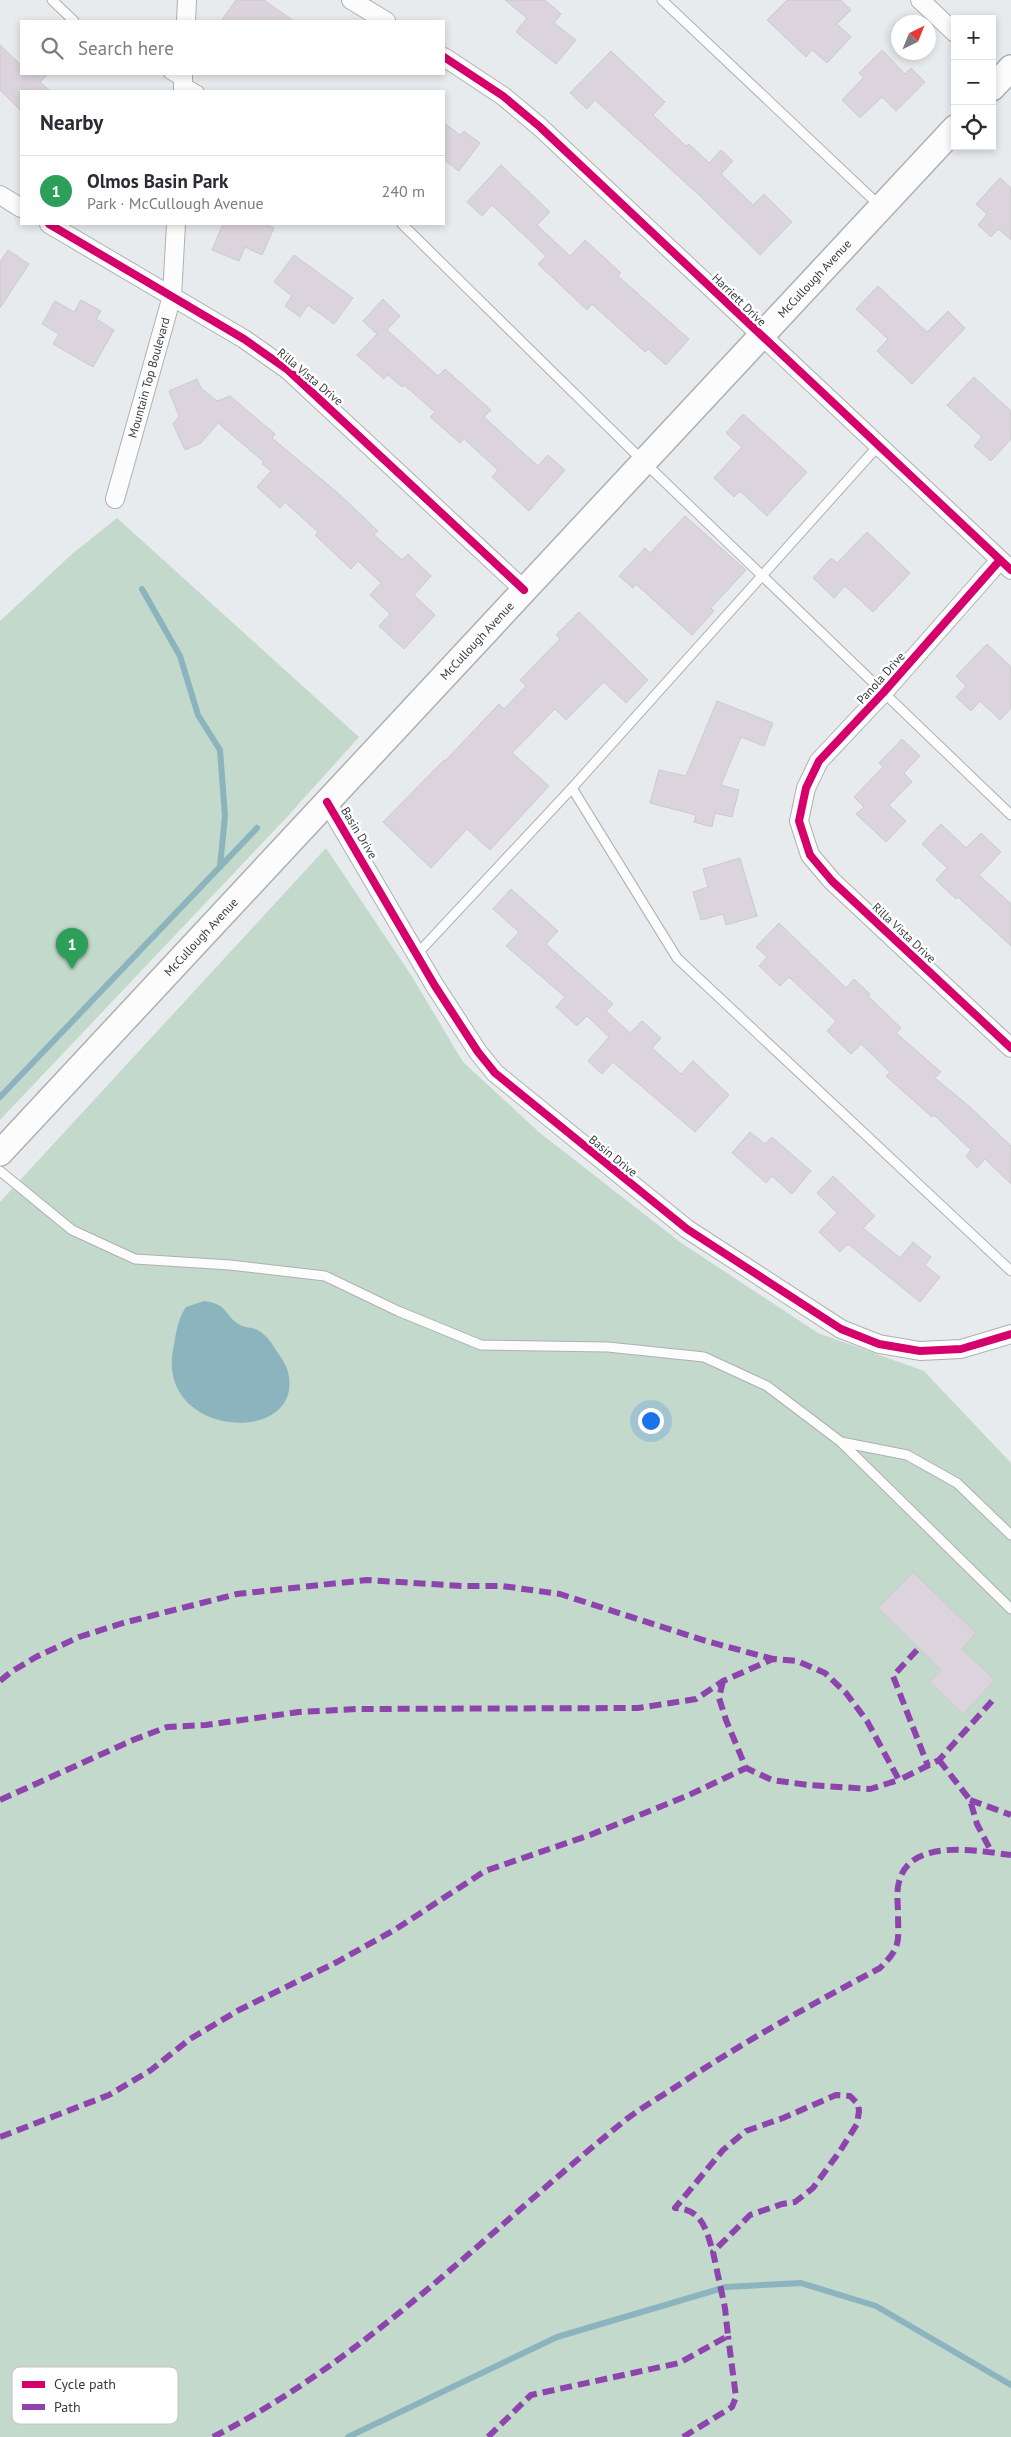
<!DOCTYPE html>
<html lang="en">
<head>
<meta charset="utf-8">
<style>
	:root { --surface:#fff; --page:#f7f7f7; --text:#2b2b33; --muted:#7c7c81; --line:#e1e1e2; --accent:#76797b }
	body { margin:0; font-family:"PT Sans",sans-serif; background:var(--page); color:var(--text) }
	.controls { position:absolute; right:15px; top:15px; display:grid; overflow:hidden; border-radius:0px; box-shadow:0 2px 8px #0003 }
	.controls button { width:45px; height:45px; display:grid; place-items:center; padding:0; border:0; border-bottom:1px solid var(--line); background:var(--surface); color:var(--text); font:25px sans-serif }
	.compass { position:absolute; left:891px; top:15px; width:45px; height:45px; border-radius:50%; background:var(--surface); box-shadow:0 2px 8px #0003; rotate:43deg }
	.you { position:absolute; left:650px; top:1420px; width:18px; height:18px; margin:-12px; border:4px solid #fff; border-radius:50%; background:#1a73e8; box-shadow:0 0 0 8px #1a73e833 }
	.badge { display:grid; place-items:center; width:32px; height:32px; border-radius:50%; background:var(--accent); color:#fff; font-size:16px; font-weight:700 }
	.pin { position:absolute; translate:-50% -41px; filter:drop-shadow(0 1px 2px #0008) }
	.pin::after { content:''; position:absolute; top:26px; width:18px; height:15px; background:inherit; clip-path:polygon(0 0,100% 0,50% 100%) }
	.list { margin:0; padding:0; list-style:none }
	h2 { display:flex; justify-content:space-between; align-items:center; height:65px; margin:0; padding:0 20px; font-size:21px }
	h2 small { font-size:16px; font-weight:400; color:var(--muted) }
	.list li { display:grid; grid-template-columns:32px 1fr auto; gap:15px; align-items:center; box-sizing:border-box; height:70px; padding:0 20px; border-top:1px solid var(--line) }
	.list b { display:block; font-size:19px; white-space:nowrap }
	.list p { margin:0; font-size:16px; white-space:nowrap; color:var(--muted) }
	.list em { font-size:16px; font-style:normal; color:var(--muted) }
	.icon { flex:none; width:28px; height:28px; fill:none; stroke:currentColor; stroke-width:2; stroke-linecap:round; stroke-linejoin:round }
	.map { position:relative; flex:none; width:1011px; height:2437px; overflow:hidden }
	.search { position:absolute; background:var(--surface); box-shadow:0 2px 8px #0003; left:20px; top:20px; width:425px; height:55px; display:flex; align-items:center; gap:12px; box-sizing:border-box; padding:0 18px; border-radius:0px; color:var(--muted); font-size:19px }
	.panel { position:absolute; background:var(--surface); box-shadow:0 2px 8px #0003; left:20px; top:90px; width:425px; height:135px; border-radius:0px }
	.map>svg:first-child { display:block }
</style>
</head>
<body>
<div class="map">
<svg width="1011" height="2437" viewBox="0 0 1011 2437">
	<rect width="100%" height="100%" fill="#e8ebee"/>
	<g fill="#c3d9cb">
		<path d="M117 518 359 737 287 817 0 1120V621L72 554Z"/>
		<path d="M326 848 411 975 463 1062 540 1133 680 1242 818 1333 924 1371 1011 1463V2437H0V1202Z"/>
	</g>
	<path fill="#8bb4bf" d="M204 1301C229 1304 224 1316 240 1325 245 1328 251 1327 255 1329 263 1332 270 1340 274 1347 280 1356 288 1366 289 1377 299 1446 157 1437 173 1350 176 1335 177 1320 186 1307Z"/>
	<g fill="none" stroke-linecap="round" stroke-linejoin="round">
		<g stroke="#8bb4bf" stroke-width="6">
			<path d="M142 589 180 656 198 715 220 750 225 816 220 867"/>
			<path d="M0 1097 257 828"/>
			<path d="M348 2437 557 2337 726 2287 801 2283 876 2306 1011 2385"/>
		</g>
	</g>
	<g fill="#dbd4dc" stroke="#cacbcd">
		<path d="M236 0H264L294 21H221Z"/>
		<path d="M505 0H545L561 14 554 23 576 40 556 64 516 32 527 18Z"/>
		<path d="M787 0H841L851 10 837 24 851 37 827 63 812 50 806 57 767 20Z"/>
		<path d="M0 45 21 65V74H48L40 82 50 91H21V111L0 90Z"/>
		<path d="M882 50 905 74 911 68 925 82 896 111 882 97 860 118 842 100 864 77 859 73Z"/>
		<path d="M611 51 665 102 653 115 686 146 689 144 709 163 721 150 733 161 721 174 753 205 764 194 792 222 760 255 700 196 595 100 587 109 570 93Z"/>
		<path d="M444 123 460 135 464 131 480 143 459 171 444 160Z"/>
		<path d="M501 165 550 212 537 225 570 256 585 240 621 273 618 276 689 339 666 365 648 349 645 352 592 304 587 310 538 264 546 256 492 205 482 216 467 202Z"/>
		<path d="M1000 178 1011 188V240L998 229 991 237 978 225 987 214 976 204Z"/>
		<path d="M223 224H264L274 228 262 255 245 247 239 261 212 250Z"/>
		<path d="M8 250 29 264 0 308V262Z"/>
		<path d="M294 255 353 298 334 324 308 305 300 317 285 306 292 296 274 282Z"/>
		<path d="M878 286 927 332 948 311 965 328 912 384 877 351 888 339 856 309Z"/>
		<path d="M383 299 400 316 387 330 438 376 445 369 491 410 484 417 538 466 548 455 565 470 529 511 492 477 498 470 464 439 460 443 430 417 435 412 404 385 402 387 388 375 384 379 357 355 377 334 363 321Z"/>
		<path d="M81 300 101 311 96 319 114 330 93 367 53 344 59 334 42 324 55 301 74 312Z"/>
		<path d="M974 377 1011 411V439L991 461 974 446 982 437 947 405Z"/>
		<path d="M197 379 201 388 217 401 230 396 275 434 272 438 338 493 378 531 374 535 402 560 408 554 431 576 414 595 435 615 404 649 379 626 390 614 370 595 381 583 358 561 351 569 315 535 318 532 285 502 280 508 257 487 271 471 262 464 264 462 218 423 201 443 185 450 173 424 179 416 169 391Z"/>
		<path d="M743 414 807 472 767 516 740 491 734 497 714 478 742 447 726 433Z"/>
		<path d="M685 516 746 570 711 608 714 611 692 635 636 584 633 588 619 576 645 548 650 553Z"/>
		<path d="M867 532 910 573 873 612 845 586 834 598 813 578 831 558 837 563Z"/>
		<path d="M579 612 648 680 626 703 604 682 566 720 555 709 512 753 549 786 490 850 467 829 431 868 383 822 444 760 445 761 499 704 504 709 526 686 520 680 560 639 556 635Z"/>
		<path d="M987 644 1011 667V708L1000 720 980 701 971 711 956 697 966 686 956 676Z"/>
		<path d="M717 701 773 723 764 746 741 737 721 785 739 790 732 817 715 813 712 827 694 822 696 815 650 803 659 770 686 776Z"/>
		<path d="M902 739 920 756 904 773 912 782 889 805 906 821 886 842 856 814 864 807 854 797 883 767 879 763Z"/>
		<path d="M941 824 966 848 981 833 1001 852 979 875 1011 904V946L958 897 956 899 936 880 947 868 922 844Z"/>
		<path d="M740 858 757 916 726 925 723 914 701 920 693 892 708 887 703 869Z"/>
		<path d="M511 889 558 931 546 944 613 1004 606 1011 630 1033 642 1021 661 1038 652 1048 681 1074 693 1061 729 1095 695 1132 613 1062 602 1074 588 1061 609 1037 587 1016 577 1026 556 1007 565 997 506 946 519 932 493 909Z"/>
		<path d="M779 923 846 988 854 979 870 994 868 996 901 1028 896 1033 941 1072 935 1078 969 1106 1011 1146V1184L985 1159 977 1168 966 1156 971 1150 934 1115 932 1117 886 1076 890 1072 861 1044 851 1054 827 1031 836 1021 789 977 780 986 759 966 767 957 756 947Z"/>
		<path d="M750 1132 765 1144 772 1137 811 1171 792 1194 772 1176 766 1183 732 1153Z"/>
		<path d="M833 1176 875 1216 863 1228 900 1258 913 1242 931 1257 925 1265 940 1277 920 1302 848 1244 840 1252 819 1232 837 1213 817 1193Z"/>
		<path d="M913 1572 976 1633 962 1649 995 1680 963 1714 930 1682 941 1670 878 1608Z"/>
	</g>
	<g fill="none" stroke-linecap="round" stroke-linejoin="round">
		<defs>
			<g id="lane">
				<path d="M52 0 74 21"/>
				<path d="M662 0 880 206"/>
				<path d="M169 74 199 91"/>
				<path d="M402 224 644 462 1011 815"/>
				<path d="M572 788 677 958 1011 1271"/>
				<path d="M418 953 572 788 879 445"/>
				<path d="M0 1171 72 1230 135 1259 230 1265 325 1276 398 1311 481 1345 608 1347 704 1357 767 1386 841 1442 1011 1609"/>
				<path d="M841 1442 907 1455 957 1483 1011 1535"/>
			</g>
			<g id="street">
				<path d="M351 0 386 21"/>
				<path d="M920 0 955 33"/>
				<path d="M186 21 187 0"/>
				<path d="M444 57 503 96 540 127 1011 570"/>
				<path d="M183 91V74"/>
				<path d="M0 195 21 208"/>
				<path d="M49 224 244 339 288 370 524 590"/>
				<path id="s1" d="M115 499 172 296 176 224"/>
				<path d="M1000 560 883 693 819 761 806 788 799 821 810 855 832 881 1011 1048"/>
				<path d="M327 802 435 986 478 1052 495 1073 687 1229 841 1329 879 1344 920 1351 961 1349 1011 1334"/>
			</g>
			<g id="secondary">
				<path d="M992 88 1011 68"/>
				<path id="s2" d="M0 1153 955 128"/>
			</g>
		</defs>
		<use href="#lane" stroke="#aeb0b2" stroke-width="11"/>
		<use href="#street" stroke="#aeb0b2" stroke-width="20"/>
		<use href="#secondary" stroke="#aeb0b2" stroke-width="28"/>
		<use href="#lane" stroke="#fcfcfc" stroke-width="9"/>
		<use href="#street" stroke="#fcfcfc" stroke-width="18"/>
		<use href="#secondary" stroke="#fcfcfc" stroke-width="25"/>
		<g stroke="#8e44ad" stroke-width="6" stroke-dasharray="12 6" stroke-linecap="butt">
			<path d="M917 1650 893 1676 928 1766"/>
			<path d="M0 1681 11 1672 36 1657 79 1637 123 1623 237 1594 367 1580 463 1586H502L560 1594 706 1641 773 1659"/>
			<path d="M723 1681 719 1698 726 1720 746 1768 772 1780 808 1785 870 1789 899 1780"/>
			<path d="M939 1760 970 1800 977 1824 992 1853"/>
			<path d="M0 1800 133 1740 167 1727 206 1725 299 1712 358 1709 638 1708 696 1699 723 1681 773 1659 797 1661 825 1673 846 1693 867 1721 899 1780 939 1760 992 1701"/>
			<path d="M970 1800 1011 1815"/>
			<path d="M0 2137 109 2095 151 2070 190 2039 239 2010 337 1962 396 1929 485 1871 590 1835 689 1795 746 1768"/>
			<path d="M213 2437C369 2358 489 2230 623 2122 639 2109 657 2099 674 2088 740 2044 810 2005 880 1968 902 1946 898 1942 898 1913 898 1903 896 1892 899 1882 910 1837 978 1851 1011 1855"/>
			<path d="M488 2437 531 2395 679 2363 728 2336 725 2308 713 2252 750 2215 782 2204 795 2202 813 2188 840 2151 857 2124 859 2111 858 2104 850 2096 836 2095 783 2118 746 2131 723 2150 675 2208C702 2209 706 2229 713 2252"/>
			<path d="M683 2437 732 2407 736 2397 728 2336"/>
		</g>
		<defs>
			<g id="cycleway">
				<path d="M444 57 503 96 540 127 1011 570"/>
				<path d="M49 224 244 339 288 370 524 590"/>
				<path d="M1000 560 883 693 819 761 806 788 799 821 810 855 832 881 1011 1048"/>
				<path d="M327 802 435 986 478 1052 495 1073 687 1229 841 1329 879 1344 920 1351 961 1349 1011 1334"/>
			</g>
		</defs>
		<use href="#cycleway" stroke="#fff" stroke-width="11"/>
		<use href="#cycleway" stroke="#d6006c" stroke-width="8"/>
	</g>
	<g text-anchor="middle" stroke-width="5" stroke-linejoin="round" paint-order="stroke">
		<g font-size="12" fill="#393b3d" stroke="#fff">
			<text dy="4" stroke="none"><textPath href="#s2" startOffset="1195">McCullough Avenue</textPath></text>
			<text transform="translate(739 300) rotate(44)" y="4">Harriett Drive</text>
			<text dy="4" stroke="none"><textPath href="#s1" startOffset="126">Mountain Top Boulevard</textPath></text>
			<text transform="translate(310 377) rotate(40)" y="4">Rilla Vista Drive</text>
			<text dy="4" stroke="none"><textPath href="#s2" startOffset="700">McCullough Avenue</textPath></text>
			<text transform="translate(881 678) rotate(-48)" y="4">Panola Drive</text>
			<text transform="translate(359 833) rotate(59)" y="4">Basin Drive</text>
			<text transform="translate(904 933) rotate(43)" y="4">Rilla Vista Drive</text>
			<text dy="4" stroke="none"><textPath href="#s2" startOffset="295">McCullough Avenue</textPath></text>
			<text transform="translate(613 1156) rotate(39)" y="4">Basin Drive</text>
		</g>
	</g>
	<rect x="12" y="2367" width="166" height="57" rx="8" fill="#fff" stroke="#c4c4c5" stroke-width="1"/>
	<rect x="22" y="2381" width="23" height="7" fill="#d6006c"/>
	<rect x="22" y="2404" width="23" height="6" fill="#8e44ad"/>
	<g font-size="14" fill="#393b3d">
		<text x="54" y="2389">Cycle path</text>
		<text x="54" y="2412">Path</text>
	</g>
</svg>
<div class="controls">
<button>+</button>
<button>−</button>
<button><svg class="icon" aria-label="locate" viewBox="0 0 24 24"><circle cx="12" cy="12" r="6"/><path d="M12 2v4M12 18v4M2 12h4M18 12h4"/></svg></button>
</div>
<svg class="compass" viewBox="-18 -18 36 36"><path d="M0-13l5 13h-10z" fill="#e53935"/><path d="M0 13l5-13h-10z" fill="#7c7c81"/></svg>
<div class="you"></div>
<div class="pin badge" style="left:72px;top:969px;background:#2e9e5b">1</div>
<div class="search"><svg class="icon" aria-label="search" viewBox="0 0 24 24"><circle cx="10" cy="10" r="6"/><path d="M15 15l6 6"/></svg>Search here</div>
<section class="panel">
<h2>Nearby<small></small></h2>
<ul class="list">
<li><span class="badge" style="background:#2e9e5b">1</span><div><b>Olmos Basin Park</b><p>Park · McCullough Avenue</p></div><em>240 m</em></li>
</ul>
</section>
</div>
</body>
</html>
